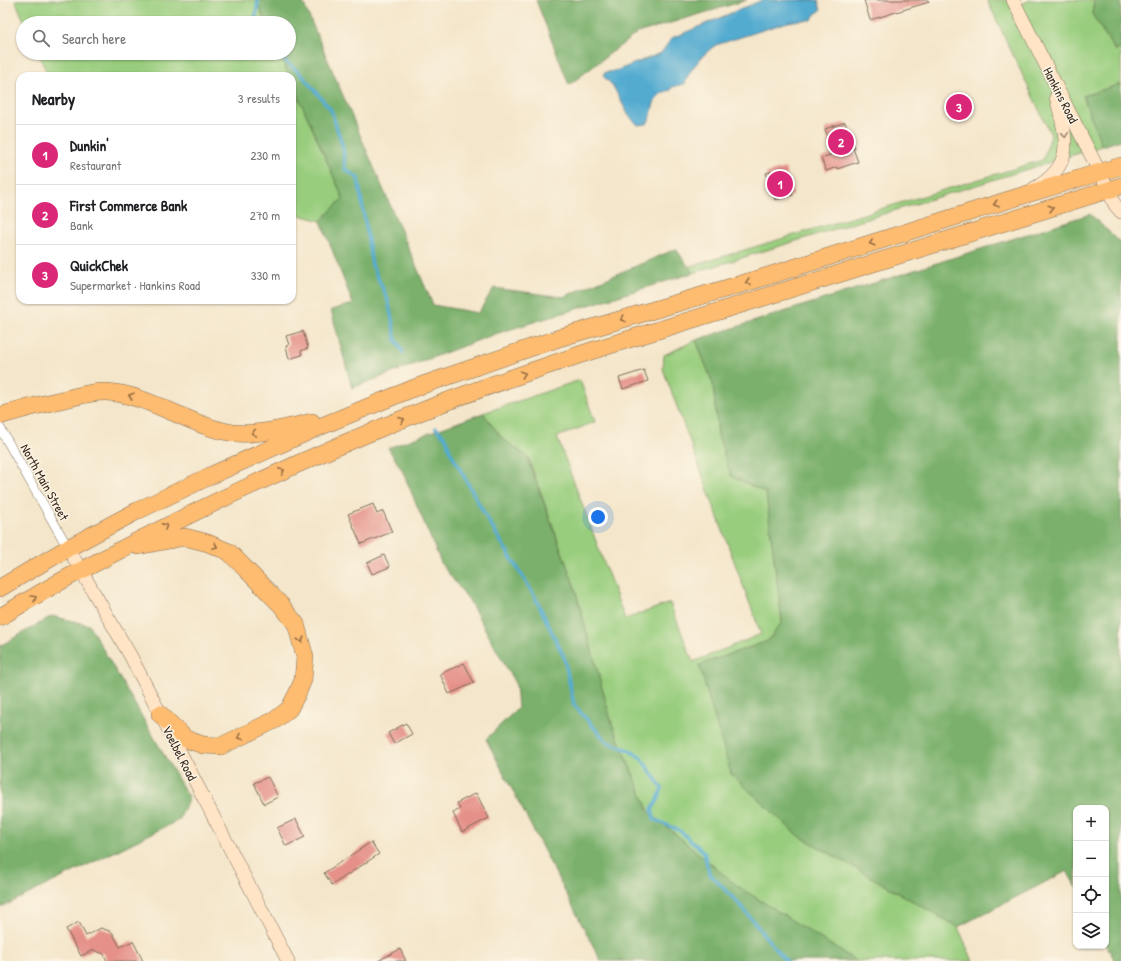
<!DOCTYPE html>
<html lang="en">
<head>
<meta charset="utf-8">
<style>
	:root { --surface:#fff; --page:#f6f6f6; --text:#202124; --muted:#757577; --line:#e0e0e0; --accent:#db2777 }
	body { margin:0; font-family:"Patrick Hand",sans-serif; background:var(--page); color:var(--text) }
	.controls { position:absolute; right:12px; bottom:12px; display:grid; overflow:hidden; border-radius:8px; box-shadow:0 1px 3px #0004 }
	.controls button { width:36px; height:36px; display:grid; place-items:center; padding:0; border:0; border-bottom:1px solid var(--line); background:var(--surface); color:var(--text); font:20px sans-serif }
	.you { position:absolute; left:598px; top:517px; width:14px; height:14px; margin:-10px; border:3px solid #fff; border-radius:50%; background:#1a73e8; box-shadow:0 0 0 6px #1a73e833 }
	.badge { display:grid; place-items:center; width:26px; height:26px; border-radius:50%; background:var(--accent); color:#fff; font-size:13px; font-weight:700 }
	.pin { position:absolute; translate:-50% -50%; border:2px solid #fff; box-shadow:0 1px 4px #0006 }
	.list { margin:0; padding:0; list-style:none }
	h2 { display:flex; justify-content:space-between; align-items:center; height:52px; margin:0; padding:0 16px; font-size:17px }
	h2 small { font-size:13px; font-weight:400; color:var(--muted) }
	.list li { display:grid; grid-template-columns:26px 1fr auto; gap:12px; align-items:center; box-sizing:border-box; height:60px; padding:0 16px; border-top:1px solid var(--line) }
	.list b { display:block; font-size:15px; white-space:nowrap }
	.list p { margin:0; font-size:13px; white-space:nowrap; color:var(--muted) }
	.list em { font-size:13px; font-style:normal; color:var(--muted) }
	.icon { flex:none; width:22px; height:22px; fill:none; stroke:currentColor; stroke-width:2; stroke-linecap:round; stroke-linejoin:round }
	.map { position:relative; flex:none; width:1121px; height:961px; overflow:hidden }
	.search { position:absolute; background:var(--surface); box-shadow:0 1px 3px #0004; left:16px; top:16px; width:280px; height:44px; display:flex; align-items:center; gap:10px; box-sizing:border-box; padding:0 14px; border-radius:22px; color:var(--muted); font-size:15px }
	.panel { position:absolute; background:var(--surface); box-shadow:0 1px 3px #0004; left:16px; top:72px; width:280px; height:232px; border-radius:12px }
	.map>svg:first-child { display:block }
</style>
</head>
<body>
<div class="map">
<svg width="1121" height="961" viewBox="0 0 1121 961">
	<rect width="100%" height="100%" fill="#fcf5e5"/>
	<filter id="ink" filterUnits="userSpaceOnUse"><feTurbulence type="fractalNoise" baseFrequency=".025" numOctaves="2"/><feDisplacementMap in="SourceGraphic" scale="8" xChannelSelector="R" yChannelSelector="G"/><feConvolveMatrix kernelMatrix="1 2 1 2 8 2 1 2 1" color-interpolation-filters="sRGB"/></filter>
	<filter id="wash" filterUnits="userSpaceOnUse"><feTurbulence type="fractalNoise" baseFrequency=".012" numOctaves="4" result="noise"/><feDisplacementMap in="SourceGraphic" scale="16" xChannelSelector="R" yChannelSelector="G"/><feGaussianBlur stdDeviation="0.9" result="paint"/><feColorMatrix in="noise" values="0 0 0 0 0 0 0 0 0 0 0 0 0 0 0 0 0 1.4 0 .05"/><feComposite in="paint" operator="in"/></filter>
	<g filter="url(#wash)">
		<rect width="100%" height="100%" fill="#f4e6ca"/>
		<g fill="#98cd7d" stroke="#6a7c4e">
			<path d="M15 0H256L266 23H25Z"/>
			<path d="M987 0H1012L1015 7 1030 0H1094L1092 14 1115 51 1121 48V84L1083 96 1102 146 693 273 688 267 1043 160 1051 135Z"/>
			<path d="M37 53H279L289 76H49Z"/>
			<path d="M292 82 343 198 321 221 292 213Z"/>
			<path d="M696 340 713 384 718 435 731 475 766 493 782 622 768 641 699 665 796 834 958 927 973 961H856L736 885 649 812 612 724 574 585 528 457 502 438 483 413 580 380 595 422 557 437 625 619 670 603 693 662 761 634 663 369 664 355Z"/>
		</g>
		<g fill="#7ab06c" stroke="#5a6d45">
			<path d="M256 0H302L433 305 478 313 494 288 563 297 676 249 693 273 495 334 352 388 331 310 353 304 321 221 343 198 292 82V76H289L279 53H289V23H266Z"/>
			<path d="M536 0H747L637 33 569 85Z"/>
			<path d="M1094 0H1121V48L1116 51 1092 14Z"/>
			<path d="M1121 84V140L1102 146 1083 96Z"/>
			<path d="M1090 214 1121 243V961H1115L1106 944V808H1076V887L1067 871 958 927 796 834 731 774 699 665 768 641 782 622 766 493 731 476 718 435 713 384 696 340Z"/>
			<path d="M483 413 502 438 527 457 574 585 612 724 649 812 736 885 856 961H601L486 739 518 708 516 685 469 600 442 565 402 470 388 448Z"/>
			<path d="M52 616 89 625 189 798 179 820 0 908V646Z"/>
		</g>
		<path fill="#53abd0" stroke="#476a77" d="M762 0H818L821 10 814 15 812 20H800L788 22 716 45C706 51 687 72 685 84L672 87 671 90C650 94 655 110 647 124L638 125 629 116 613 86 603 76 604 73 618 70 661 53 672 38Z"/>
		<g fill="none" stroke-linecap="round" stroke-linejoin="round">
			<g stroke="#53abd0" stroke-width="3.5">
				<path d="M247 23 256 16 258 0"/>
				<path d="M275 53 301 74 331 110 343 147 345 169 358 178 372 265 388 300 396 340 403 352"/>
				<path d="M436 428 446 438 450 451 489 522 534 595 564 657 574 705 607 742 629 750 641 758 662 788 658 800 652 809 654 819 680 831 704 852 709 873 740 905 782 957 787 961"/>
			</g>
		</g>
		<g id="blocks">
			<g fill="#e59189">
				<path d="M864 0H928L929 2 870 20Z"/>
				<path d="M845 122 855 148H853L858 162 837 169V167L826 171 821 158 833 154 825 129Z"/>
				<path d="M785 168 793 195 775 200 766 173Z"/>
				<path d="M303 331 308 348 301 351 302 355 289 359 286 346 289 345 286 336Z"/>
				<path d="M644 370 648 381 623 389 619 378Z"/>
				<path d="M373 504 377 514 383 511 392 532 361 544 348 514Z"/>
				<path d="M384 555 390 567 372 574 367 563Z"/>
				<path d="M464 663 474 683 449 694 440 674Z"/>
				<path d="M406 723 412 734 394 744 388 733Z"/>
				<path d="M268 777 278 797 264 804 254 783Z"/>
				<path d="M476 793 489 818 462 832 453 813 460 809 457 803Z"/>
				<path d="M296 819 305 837 286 846 277 828Z"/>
				<path d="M371 842 379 854 332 885 324 873Z"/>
				<path d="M79 922 86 936 101 928 112 932 120 947 133 941 143 961H107L104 954 93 950 81 956 66 929Z"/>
				<path d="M400 949 406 961H378Z"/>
			</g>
		</g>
	</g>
	<g filter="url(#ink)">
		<use href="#blocks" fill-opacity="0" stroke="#7c6c5a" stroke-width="1"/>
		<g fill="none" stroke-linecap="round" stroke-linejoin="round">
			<defs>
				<path id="street" d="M0 428 68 548"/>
				<g id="secondary">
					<path d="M1013 0 1100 173 1115 205 1121 212"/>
					<path d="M1033 189C1077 165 1066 137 1056 97"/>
					<path d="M68 548 130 655 288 961"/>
				</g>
				<g id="highway">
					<path d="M0 416C22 409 43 404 65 399 78 396 93 391 107 392 150 395 186 424 228 432 251 437 288 428 312 422"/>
					<path d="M138 546 185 537 208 543 229 552 281 605 296 624 305 657 303 680 297 694 289 709 275 720 221 746 203 745 186 739 160 714"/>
					<path d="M0 588 68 548 137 511 212 475 312 430 414 388 562 337 755 280 1021 196 1121 166"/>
					<path d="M0 617C27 601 54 584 82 570 198 508 318 452 440 404 490 385 540 368 591 351L1121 186"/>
				</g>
			</defs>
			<use href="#street" stroke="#7c6c5a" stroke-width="10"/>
			<use href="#secondary" stroke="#7c6c5a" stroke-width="14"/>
			<use href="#highway" stroke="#7c6c5a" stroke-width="18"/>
			<use href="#street" stroke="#fff" stroke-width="9"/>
			<use href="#secondary" stroke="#ffe4c6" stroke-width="13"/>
			<use href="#highway" stroke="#febc70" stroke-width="17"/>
		</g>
		<defs><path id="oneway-chevron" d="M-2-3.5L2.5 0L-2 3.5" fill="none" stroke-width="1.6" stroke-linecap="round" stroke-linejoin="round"/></defs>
		<use stroke="#9d8772" href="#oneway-chevron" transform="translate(1065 135) rotate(84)"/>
		<g stroke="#936c43">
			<use href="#oneway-chevron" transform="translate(996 204) rotate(162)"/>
			<use href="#oneway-chevron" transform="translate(1051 208) rotate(-17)"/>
			<use href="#oneway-chevron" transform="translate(872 243) rotate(163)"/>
			<use href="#oneway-chevron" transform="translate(748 282) rotate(163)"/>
			<use href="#oneway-chevron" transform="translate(623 319) rotate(163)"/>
			<use href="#oneway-chevron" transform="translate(523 374) rotate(-19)"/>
			<use href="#oneway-chevron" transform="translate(131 396) rotate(-164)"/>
			<use href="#oneway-chevron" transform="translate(402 420) rotate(-22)"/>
			<use href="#oneway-chevron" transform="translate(254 433) rotate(171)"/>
			<use href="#oneway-chevron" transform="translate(282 471) rotate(-25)"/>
			<use href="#oneway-chevron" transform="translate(165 526) rotate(-28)"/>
			<use href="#oneway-chevron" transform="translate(215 546) rotate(22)"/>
			<use href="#oneway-chevron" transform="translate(34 598) rotate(-30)"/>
			<use href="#oneway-chevron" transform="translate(301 640) rotate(74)"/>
			<use href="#oneway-chevron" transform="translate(240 737) rotate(155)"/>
		</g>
	</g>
	<g text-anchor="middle" stroke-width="3" stroke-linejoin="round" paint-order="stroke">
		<g font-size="13" fill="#3b2a1e" stroke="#fcf5e5">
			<text transform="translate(1061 95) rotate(63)" y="5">Hankins Road</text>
			<text transform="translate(45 482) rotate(61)" y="5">North Main Street</text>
			<text transform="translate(180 753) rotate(63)" y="5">Voelbel Road</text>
		</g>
	</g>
</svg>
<div class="controls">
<button>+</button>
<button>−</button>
<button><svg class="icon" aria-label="locate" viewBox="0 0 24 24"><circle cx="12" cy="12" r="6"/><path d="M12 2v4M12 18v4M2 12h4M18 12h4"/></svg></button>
<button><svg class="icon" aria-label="layers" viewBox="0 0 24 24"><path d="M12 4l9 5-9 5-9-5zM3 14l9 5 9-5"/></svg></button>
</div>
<div class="you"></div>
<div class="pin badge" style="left:780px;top:184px">1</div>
<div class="pin badge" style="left:841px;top:142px">2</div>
<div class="pin badge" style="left:959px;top:107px">3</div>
<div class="search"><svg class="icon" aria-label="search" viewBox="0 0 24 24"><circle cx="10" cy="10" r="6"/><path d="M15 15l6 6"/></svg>Search here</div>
<section class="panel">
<h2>Nearby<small>3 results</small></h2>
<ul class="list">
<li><span class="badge">1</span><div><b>Dunkin'</b><p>Restaurant</p></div><em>230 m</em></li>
<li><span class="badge">2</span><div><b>First Commerce Bank</b><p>Bank</p></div><em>270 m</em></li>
<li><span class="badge">3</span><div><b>QuickChek</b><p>Supermarket · Hankins Road</p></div><em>330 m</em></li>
</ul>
</section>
</div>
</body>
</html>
